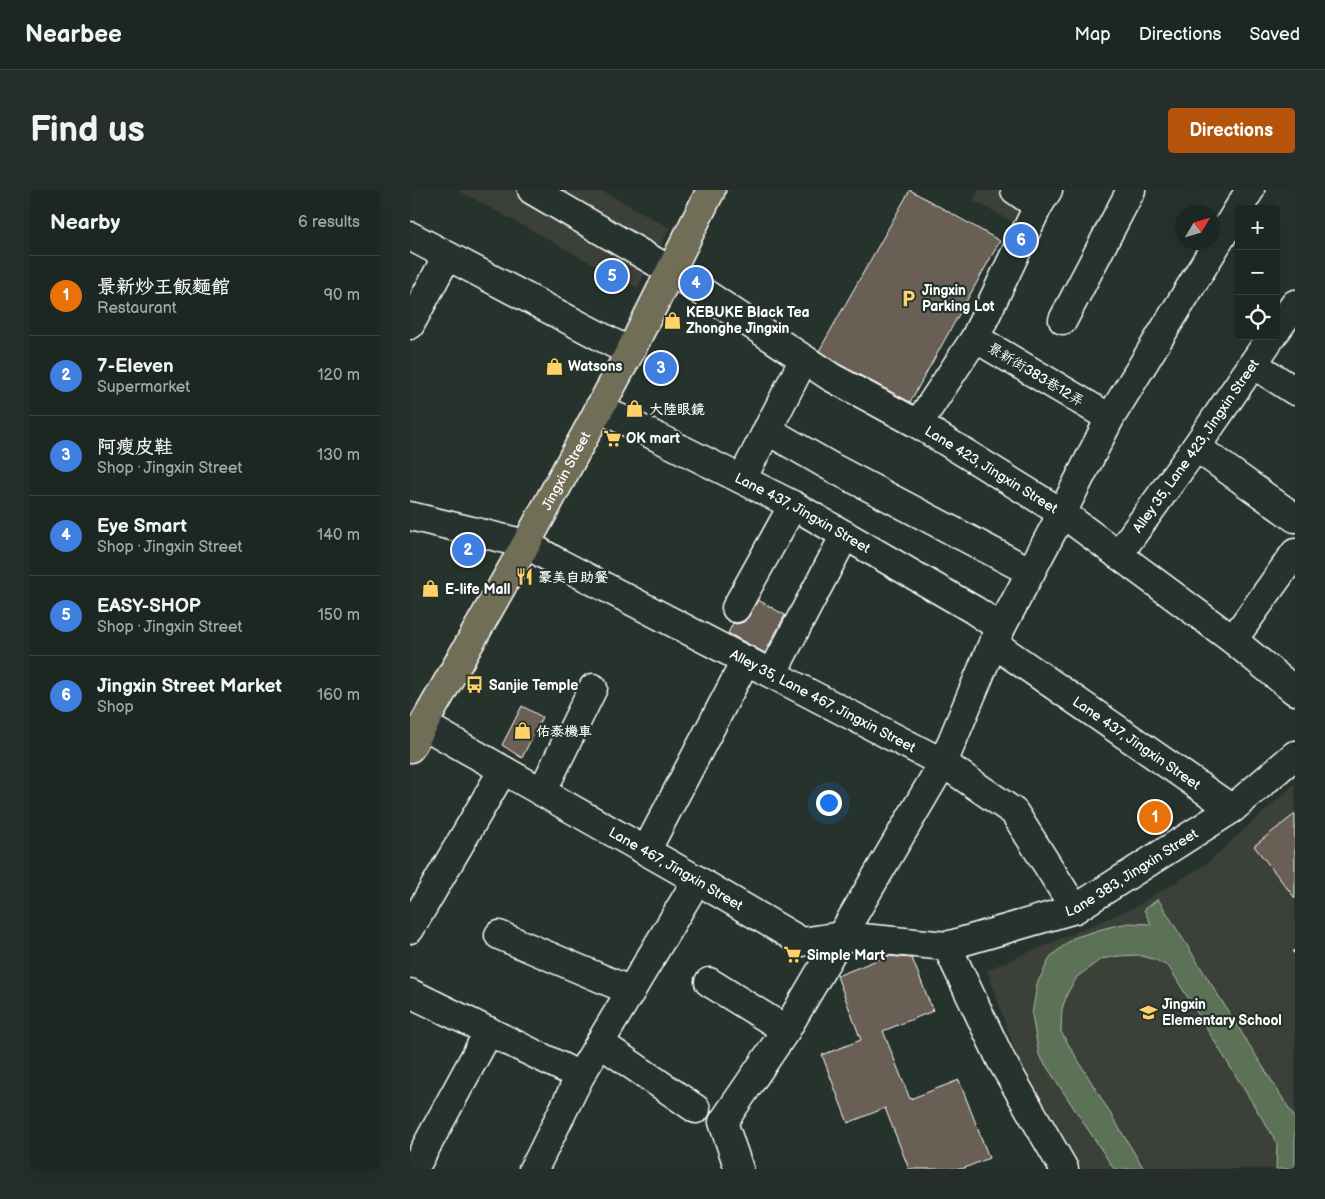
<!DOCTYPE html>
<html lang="en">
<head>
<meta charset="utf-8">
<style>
	:root { --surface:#1c2622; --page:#252e2a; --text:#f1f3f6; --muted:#a0a5a5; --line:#3a4340; --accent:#b45309 }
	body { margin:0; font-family:"Balsamiq Sans","LXGW WenKai TC",sans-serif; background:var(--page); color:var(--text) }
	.controls { position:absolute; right:15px; top:15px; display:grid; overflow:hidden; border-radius:5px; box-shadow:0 5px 20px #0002 }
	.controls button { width:45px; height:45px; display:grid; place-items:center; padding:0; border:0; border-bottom:1px solid var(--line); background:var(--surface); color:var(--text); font:25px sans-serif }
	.compass { position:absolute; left:765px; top:15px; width:45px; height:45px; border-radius:50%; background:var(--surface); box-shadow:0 5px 20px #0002; rotate:52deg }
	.you { position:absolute; left:418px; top:612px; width:18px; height:18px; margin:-12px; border:4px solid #fff; border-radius:50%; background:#1a73e8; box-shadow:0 0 0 8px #1a73e833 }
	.badge { display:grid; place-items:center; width:32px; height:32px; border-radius:50%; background:var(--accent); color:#fff; font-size:16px; font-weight:700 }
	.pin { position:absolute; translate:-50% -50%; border:2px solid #fff; box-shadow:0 1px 5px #0006 }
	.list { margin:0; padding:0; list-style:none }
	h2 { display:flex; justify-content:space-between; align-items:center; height:65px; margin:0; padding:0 20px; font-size:21px }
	h2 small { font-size:16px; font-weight:400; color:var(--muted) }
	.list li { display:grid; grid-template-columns:32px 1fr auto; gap:15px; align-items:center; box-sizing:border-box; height:80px; padding:0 20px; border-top:1px solid var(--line) }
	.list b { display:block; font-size:19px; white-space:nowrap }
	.list p { margin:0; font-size:16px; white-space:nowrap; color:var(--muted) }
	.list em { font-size:16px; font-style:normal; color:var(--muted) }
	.icon { flex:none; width:28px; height:28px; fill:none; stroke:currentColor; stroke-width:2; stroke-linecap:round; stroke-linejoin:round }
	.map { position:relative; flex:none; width:885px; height:979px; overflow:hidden; border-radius:5px }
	header { display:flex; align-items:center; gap:30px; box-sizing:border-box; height:70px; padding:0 25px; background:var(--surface); border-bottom:1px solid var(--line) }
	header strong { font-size:24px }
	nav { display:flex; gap:28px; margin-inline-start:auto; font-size:18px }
	.intro { display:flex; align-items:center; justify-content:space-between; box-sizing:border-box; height:120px; padding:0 30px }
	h1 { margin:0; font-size:35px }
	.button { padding:12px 22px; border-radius:5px; background:var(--accent); color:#fff; font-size:18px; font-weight:700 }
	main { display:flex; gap:30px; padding:0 30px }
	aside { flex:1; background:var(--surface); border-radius:5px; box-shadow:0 5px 20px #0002 }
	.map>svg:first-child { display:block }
</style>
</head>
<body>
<header>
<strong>Nearbee</strong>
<nav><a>Map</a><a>Directions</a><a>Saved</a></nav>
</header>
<div class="intro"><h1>Find us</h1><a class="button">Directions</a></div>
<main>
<aside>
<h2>Nearby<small>6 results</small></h2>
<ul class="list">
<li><span class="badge" style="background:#e8710a">1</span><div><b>景新炒王飯麵館</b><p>Restaurant</p></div><em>90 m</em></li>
<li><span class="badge" style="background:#3f7fe0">2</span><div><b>7-Eleven</b><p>Supermarket</p></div><em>120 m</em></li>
<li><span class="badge" style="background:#3f7fe0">3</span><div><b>阿瘦皮鞋</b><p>Shop · Jingxin Street</p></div><em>130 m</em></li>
<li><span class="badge" style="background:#3f7fe0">4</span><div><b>Eye Smart</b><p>Shop · Jingxin Street</p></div><em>140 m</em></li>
<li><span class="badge" style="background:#3f7fe0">5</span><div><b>EASY-SHOP</b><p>Shop · Jingxin Street</p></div><em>150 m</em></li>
<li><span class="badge" style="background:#3f7fe0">6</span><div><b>Jingxin Street Market</b><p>Shop</p></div><em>160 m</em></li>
</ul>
</aside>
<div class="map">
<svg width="885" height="979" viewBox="0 0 885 979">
	<rect width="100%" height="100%" fill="#26332d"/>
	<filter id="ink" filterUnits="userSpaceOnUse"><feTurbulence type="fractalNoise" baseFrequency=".02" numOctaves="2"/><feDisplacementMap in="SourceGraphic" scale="10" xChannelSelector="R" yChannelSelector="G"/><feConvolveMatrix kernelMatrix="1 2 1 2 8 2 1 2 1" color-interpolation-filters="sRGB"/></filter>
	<g filter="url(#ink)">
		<g fill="#3a4039">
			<path d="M48 0H191L260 38 227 98Z"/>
			<path d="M569 0H655L611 82 585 67 604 33 563 10Z"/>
			<path d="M885 594V979H672L606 864 577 780 725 717 796 674Z"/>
		</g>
		<path fill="#5c7256" stroke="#aeb8aa" d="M748 709 885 928V979H866L867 953 759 777 746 770 728 765 709 766 691 769 667 787 657 804 652 819 651 842 734 979H704L629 865 622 825 627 794 641 766 663 748 695 738 718 733 741 734 734 720Z"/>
		<g fill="#695e55" stroke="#fff">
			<path d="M500 0 590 51 500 212 429 174 409 161Z"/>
			<path d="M348 410 375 425 355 463 318 443 323 433 327 434 334 432 339 426Z"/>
			<path d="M112 516 132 527 112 568 92 555Z"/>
			<path d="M885 624V708L844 656Z"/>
			<path d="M477 766 502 768 523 821 473 841 500 909 549 890 579 968 552 979H499L475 918 438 933 412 865 451 850 427 786Z"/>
		</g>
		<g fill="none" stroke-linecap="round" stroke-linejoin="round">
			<defs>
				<g id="minor">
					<path id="s1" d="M122 0 261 81 421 187 508 234 652 323 823 450 885 501"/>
					<path d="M605 0 628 16"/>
					<path d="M638 0 628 16 565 148 700 228"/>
					<path d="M0 46 220 162"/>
					<path d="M653 130 721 0"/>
					<path d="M0 135 37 66"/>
					<path d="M866 141 885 114"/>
					<path d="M843 174 885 201"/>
					<path id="s2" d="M189 218 383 315 564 420 591 438"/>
					<path d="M508 234 565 148"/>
					<path d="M357 240 423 278 621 382"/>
					<path d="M786 257 885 328"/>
					<path d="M332 289 394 169"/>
					<path id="s3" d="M0 326 116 354 147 372 533 573 604 622 665 719"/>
					<path id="s4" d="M708 365 786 257 862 146"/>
					<path d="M326 418 383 315"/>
					<path d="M823 450 885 363"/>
					<path id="s5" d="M583 453 822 619"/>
					<path d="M362 484 435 345"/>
					<path id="s6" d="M14 535 287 690 392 752 431 746 537 756 665 719 822 619 885 565"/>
					<path d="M132 602 183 498"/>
					<path d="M236 661 336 470"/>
					<path d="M0 739 93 580"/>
					<path d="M89 745 221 801"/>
					<path d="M537 756 591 870 654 979"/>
					<path d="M299 792 376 840"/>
					<path d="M0 803 170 886"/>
					<path d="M190 853 286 919"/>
					<path d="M4 979 79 841"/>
					<path d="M123 979 128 971 170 886 287 690"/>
					<path d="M329 979 313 932 376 840 533 573 583 453 652 323 700 228 840 0"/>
				</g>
				<g id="major">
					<path id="s7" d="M0 558 116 354 220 162 301 0"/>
				</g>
			</defs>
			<use href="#minor" stroke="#fff" stroke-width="31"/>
			<use href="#major" stroke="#fff" stroke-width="31"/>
			<path stroke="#fff" stroke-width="3" stroke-dasharray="4 4" stroke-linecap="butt" d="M883 762H885"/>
			<use href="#minor" stroke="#26332d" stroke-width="28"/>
			<use href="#major" stroke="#716e59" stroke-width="28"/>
		</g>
	</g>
	<defs>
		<symbol id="parking-bare" viewBox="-9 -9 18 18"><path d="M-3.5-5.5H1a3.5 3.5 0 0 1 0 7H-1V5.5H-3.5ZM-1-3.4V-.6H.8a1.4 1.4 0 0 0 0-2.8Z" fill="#ffd166" stroke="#26332d" stroke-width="2.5" paint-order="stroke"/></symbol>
		<symbol id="shop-bare" viewBox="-9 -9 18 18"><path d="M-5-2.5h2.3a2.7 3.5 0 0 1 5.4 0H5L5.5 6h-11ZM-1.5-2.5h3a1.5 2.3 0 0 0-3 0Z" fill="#ffd166" stroke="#26332d" stroke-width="2.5" paint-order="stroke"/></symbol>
		<symbol id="supermarket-bare" viewBox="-9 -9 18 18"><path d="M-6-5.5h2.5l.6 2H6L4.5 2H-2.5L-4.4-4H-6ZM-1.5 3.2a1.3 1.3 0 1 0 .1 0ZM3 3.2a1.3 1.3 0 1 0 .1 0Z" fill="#ffd166" stroke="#26332d" stroke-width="2.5" paint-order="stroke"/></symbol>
		<symbol id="restaurant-bare" viewBox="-9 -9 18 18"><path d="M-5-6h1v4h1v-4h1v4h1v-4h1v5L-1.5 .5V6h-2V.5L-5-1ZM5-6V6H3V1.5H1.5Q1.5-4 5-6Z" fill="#ffd166" stroke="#26332d" stroke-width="2.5" paint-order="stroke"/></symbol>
		<symbol id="bus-bare" viewBox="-9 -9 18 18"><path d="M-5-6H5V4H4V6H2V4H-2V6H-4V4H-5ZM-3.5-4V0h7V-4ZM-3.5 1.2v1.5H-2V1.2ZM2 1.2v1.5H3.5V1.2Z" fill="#ffd166" stroke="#26332d" stroke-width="2.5" paint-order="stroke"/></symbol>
		<symbol id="school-bare" viewBox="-9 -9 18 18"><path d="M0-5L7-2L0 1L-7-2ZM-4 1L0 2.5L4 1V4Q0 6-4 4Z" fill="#ffd166" stroke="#26332d" stroke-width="2.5" paint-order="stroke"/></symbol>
	</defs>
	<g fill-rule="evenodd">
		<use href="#parking-bare" x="486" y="96" width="25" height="25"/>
		<use href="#shop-bare" x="250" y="118" width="25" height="25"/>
		<use href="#shop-bare" x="132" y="164" width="25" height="25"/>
		<use href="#shop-bare" x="212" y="206" width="25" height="25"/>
		<use href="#supermarket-bare" x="190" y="236" width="25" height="25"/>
		<use href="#restaurant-bare" x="102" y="374" width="25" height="25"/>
		<use href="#shop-bare" x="8" y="386" width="25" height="25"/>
		<use href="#bus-bare" x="52" y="482" width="25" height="25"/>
		<use href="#shop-bare" x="100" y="528" width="25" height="25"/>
		<use href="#supermarket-bare" x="370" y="752" width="25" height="25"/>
		<use href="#school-bare" x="726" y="810" width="25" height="25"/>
	</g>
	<g text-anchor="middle" stroke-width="4.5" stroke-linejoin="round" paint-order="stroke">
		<g font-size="14" font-weight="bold" fill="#fff" stroke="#26332d" text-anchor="start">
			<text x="512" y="105">Jingxin<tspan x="512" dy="16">Parking Lot</tspan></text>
			<text x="276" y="127">KEBUKE Black Tea<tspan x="276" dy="16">Zhonghe Jingxin</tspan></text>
			<text x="158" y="181">Watsons</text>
			<text x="239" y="224">大陸眼鏡</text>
			<text x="216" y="253">OK mart</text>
			<text x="128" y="392">豪美自助餐</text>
			<text x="35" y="404">E-life Mall</text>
			<text x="79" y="500">Sanjie Temple</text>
			<text x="126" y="546">佑泰機車</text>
			<text x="397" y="770">Simple Mart</text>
			<text x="752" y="819">Jingxin<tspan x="752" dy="16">Elementary School</tspan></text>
		</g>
		<g font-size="14" fill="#fff" stroke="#26332d">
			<text transform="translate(626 184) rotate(31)" y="5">景新街383巷12弄</text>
			<text dy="5" stroke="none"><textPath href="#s4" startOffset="134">Alley 35, Lane 423, Jingxin Street</textPath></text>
			<text dy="5" stroke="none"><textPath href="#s1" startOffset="538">Lane 423, Jingxin Street</textPath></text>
			<text dy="5" stroke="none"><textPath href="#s7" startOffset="318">Jingxin Street</textPath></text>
			<text dy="5" stroke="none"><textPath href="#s2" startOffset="229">Lane 437, Jingxin Street</textPath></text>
			<text dy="5" stroke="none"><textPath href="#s3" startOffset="455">Alley 35, Lane 467, Jingxin Street</textPath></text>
			<text dy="5" stroke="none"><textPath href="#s5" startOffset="175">Lane 437, Jingxin Street</textPath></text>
			<text dy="5" stroke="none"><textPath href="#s6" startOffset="290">Lane 467, Jingxin Street</textPath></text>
			<text dy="5" stroke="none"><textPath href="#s6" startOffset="782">Lane 383, Jingxin Street</textPath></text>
		</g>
	</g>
</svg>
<div class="controls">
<button>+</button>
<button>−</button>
<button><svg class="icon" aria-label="locate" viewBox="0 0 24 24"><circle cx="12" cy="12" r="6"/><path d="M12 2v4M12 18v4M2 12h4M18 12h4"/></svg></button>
</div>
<svg class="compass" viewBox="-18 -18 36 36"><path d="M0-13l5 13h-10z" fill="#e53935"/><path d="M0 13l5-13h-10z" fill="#a0a5a5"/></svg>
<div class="you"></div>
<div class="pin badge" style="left:745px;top:627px;background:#e8710a">1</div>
<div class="pin badge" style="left:58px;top:360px;background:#3f7fe0">2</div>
<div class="pin badge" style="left:251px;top:178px;background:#3f7fe0">3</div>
<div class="pin badge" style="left:286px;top:93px;background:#3f7fe0">4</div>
<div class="pin badge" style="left:202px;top:86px;background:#3f7fe0">5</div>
<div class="pin badge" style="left:611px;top:50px;background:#3f7fe0">6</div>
</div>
</main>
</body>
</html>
